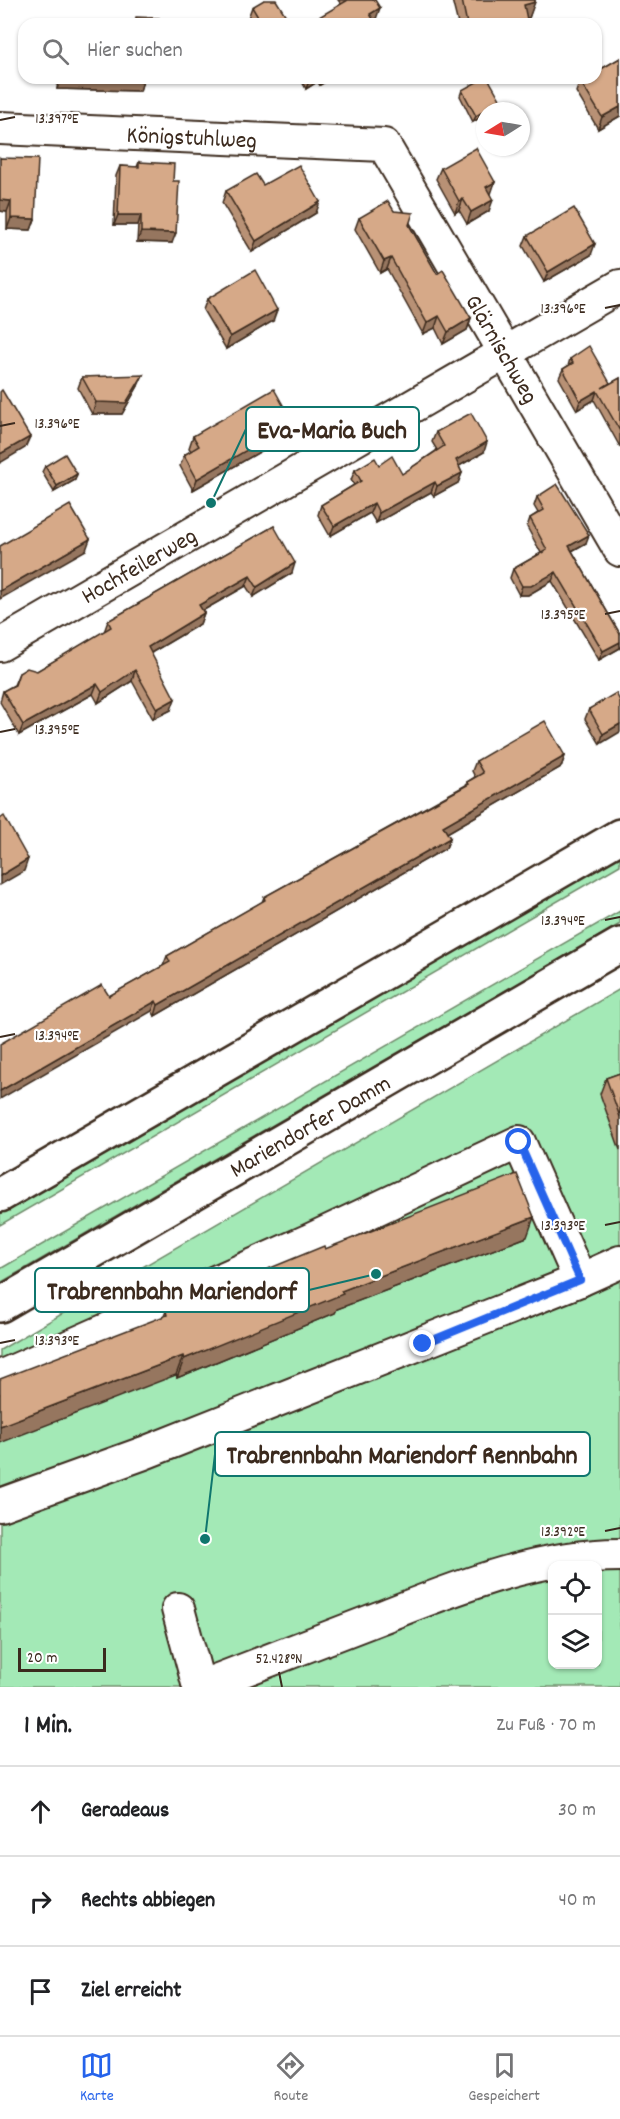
<!DOCTYPE html>
<html lang="de">
<head>
<meta charset="utf-8">
<style>
	:root { --surface:#fff; --page:#f2f2f2; --text:#202124; --muted:#757577; --line:#e0e0e0; --accent:#2563eb }
	body { margin:0; font-family:Dekko,sans-serif; background:var(--page); color:var(--text) }
	.controls { position:absolute; right:18px; bottom:18px; display:grid; overflow:hidden; border-radius:12px; box-shadow:0 2px 4px #0004 }
	.controls button { width:54px; height:54px; display:grid; place-items:center; padding:0; border:0; border-bottom:2px solid var(--line); background:var(--surface); color:var(--text); font:30px sans-serif }
	.compass { position:absolute; left:476px; top:102px; width:54px; height:54px; border-radius:50%; background:var(--surface); box-shadow:0 2px 4px #0004; rotate:259deg }
	.scale { position:absolute; left:18px; bottom:15px; width:88px; box-sizing:border-box; padding-left:6px; border:3px solid #3b2a1e; border-top:0; font-size:16px; line-height:21px; white-space:nowrap; color:#3b2a1e; -webkit-text-stroke:4px #fff; paint-order:stroke }
	.stop { position:absolute; width:18px; height:18px; margin:-14px; border:4px solid #2563eb; border-radius:50%; background:#fff }
	.stop.end { background:#2563eb; border-color:#fff; box-shadow:0 2px 6px #0008 }
	.list { margin:0; padding:0; list-style:none }
	h2 { display:flex; justify-content:space-between; align-items:center; height:78px; margin:0; padding:0 24px; font-size:26px }
	h2 small { font-size:20px; font-weight:400; color:var(--muted) }
	.list li { display:grid; grid-template-columns:39px 1fr auto; gap:18px; align-items:center; box-sizing:border-box; height:90px; padding:0 24px; border-top:2px solid var(--line) }
	.list b { display:block; font-size:22px; white-space:nowrap }
	.list em { font-size:20px; font-style:normal; color:var(--muted) }
	.icon { flex:none; width:33px; height:33px; fill:none; stroke:currentColor; stroke-width:2; stroke-linecap:round; stroke-linejoin:round }
	.map { position:relative; flex:none; width:620px; height:1687px; overflow:hidden }
	.search { position:absolute; background:var(--surface); box-shadow:0 2px 4px #0004; left:18px; right:18px; top:18px; height:66px; display:flex; align-items:center; gap:15px; box-sizing:border-box; padding:0 21px; border-radius:18px; color:var(--muted); font-size:22px }
	.sheet { height:348px; background:var(--surface) }
	nav { display:flex; justify-content:space-around; align-items:center; box-sizing:border-box; height:84px; border-top:2px solid var(--line); background:var(--surface); font-size:16px; color:var(--muted) }
	nav a { display:grid; justify-items:center; gap:3px }
	nav .on { color:var(--accent) }
	.map>svg:first-child { display:block }
</style>
</head>
<body>
<div class="map">
<svg width="620" height="1687" viewBox="0 0 620 1687">
	<rect width="100%" height="100%" fill="#fff"/>
	<filter id="ink" filterUnits="userSpaceOnUse"><feTurbulence type="fractalNoise" baseFrequency=".0167" numOctaves="2"/><feDisplacementMap in="SourceGraphic" scale="12" xChannelSelector="R" yChannelSelector="G"/><feConvolveMatrix kernelMatrix="1 2 1 2 8 2 1 2 1" color-interpolation-filters="sRGB"/></filter>
	<g filter="url(#ink)">
		<g fill="#a3e9b6" stroke="#6f8a6a" stroke-width="1.5" fill-rule="evenodd">
			<path d="M620 856V865L0 1225V1214Z"/>
			<path d="M620 911V924L0 1283V1269Z"/>
			<path d="M620 989V1687H0V1350ZM552 1566H598V1664H552Z"/>
		</g>
		<g fill="none" stroke-linecap="round" stroke-linejoin="round">
			<defs>
				<g id="minor">
					<path id="s1" d="M0 128 384 145 620 550"/>
					<path id="s2" d="M0 645 620 286"/>
					<path d="M0 1377 308 1241 519 1142 580 1280 620 1262"/>
					<path d="M0 1505 144 1453 580 1280"/>
					<path d="M178 1609 199 1687"/>
					<path d="M200 1687C260 1664 319 1641 379 1618 456 1588 536 1555 620 1555"/>
				</g>
				<g id="major">
					<path d="M0 1195 620 836"/>
					<path id="s3" d="M0 1305 620 945"/>
				</g>
			</defs>
			<use href="#minor" stroke="#3b2a1e" stroke-width="36"/>
			<use href="#major" stroke="#3b2a1e" stroke-width="38"/>
			<use href="#minor" stroke="#fff" stroke-width="32"/>
			<use href="#major" stroke="#fff" stroke-width="33"/>
		</g>
		<g fill="#b89175" stroke="#3b2a1e" stroke-width="1.5">
			<path d="M338 0H375L376 19 374 20 341 4Z"/>
			<path d="M452 0H535L529 18 527 19 528 24H458Z"/>
			<path d="M252 7 291 24H252L248 18Z"/>
			<path d="M620 58V116L598 129 576 92 580 81Z"/>
			<path d="M58 78H143L140 91 57 89Z"/>
			<path d="M300 78H332L320 85 317 82 306 89Z"/>
			<path d="M462 90 501 101 498 107 473 122 460 96Z"/>
			<path d="M0 158 35 219 31 230 7 229V212L0 211Z"/>
			<path d="M139 162 172 243 137 242 138 225H114L116 176 120 166 137 167Z"/>
			<path d="M441 168 495 182 490 194 489 211 467 224 459 210 455 213 436 179Z"/>
			<path d="M263 185 316 213 252 252 222 203 226 191Z"/>
			<path d="M394 211 409 225 437 274 471 318 467 330 443 344 435 328 423 334 387 269 380 273 355 229 359 218Z"/>
			<path d="M527 236 591 255 544 282 523 246Z"/>
			<path d="M207 299 273 321 226 349 203 310Z"/>
			<path d="M570 359 610 384 620 378V447L594 400 577 410 559 378 563 369 568 366Z"/>
			<path d="M82 377 138 386 122 414H92L78 388Z"/>
			<path d="M293 423 289 435 193 490 180 466 184 455 191 451 189 448 193 436Z"/>
			<path d="M436 432 484 452 459 466 462 473 458 483 434 496 431 492 376 523 370 513 330 536 318 515 321 505 354 485 351 480 355 470 379 465 402 474 437 450 432 442Z"/>
			<path d="M45 466 77 474 75 480 54 492 42 472Z"/>
			<path d="M537 497 586 543 572 551 620 634V648L599 660 552 581 528 595H519L510 578 513 569 541 553 527 527 530 518 538 513 534 506Z"/>
			<path d="M274 526 292 573 253 597 246 586 202 611 204 613 200 624 151 653 171 710 153 719 132 681 98 703 93 694 19 735 0 702 3 691 14 685 19 673 37 671 104 632 108 621Z"/>
			<path d="M620 701 600 744 585 719 589 709Z"/>
			<path d="M565 756 561 767 447 833 450 838 446 848 155 1016 152 1011 109 996 163 966 167 956 262 902 264 897 466 785 467 782 475 777 472 771 476 761Z"/>
			<path d="M620 1073V1150L600 1094 606 1078Z"/>
			<path d="M527 1237 337 1309 335 1313 177 1378 164 1316 166 1311 325 1249Z"/>
		</g>
		<g fill="#96765f" stroke="#3b2a1e" stroke-width="1.5">
			<path d="M535 2 529 18 518 21 524 5Z"/>
			<path d="M380 8 376 19 367 24 370 14Z"/>
			<path d="M310 78H319L317 82 306 89Z"/>
			<path d="M322 78H332L320 85Z"/>
			<path d="M61 79 143 81 140 91 57 89Z"/>
			<path d="M501 101 498 107 492 111H485V115L473 122 476 116Z"/>
			<path d="M620 107V116L598 129 602 117Z"/>
			<path d="M495 182 491 194 482 199 486 187Z"/>
			<path d="M463 199 459 210 455 213 459 201Z"/>
			<path d="M0 200 11 201 7 212 0 211Z"/>
			<path d="M493 200 489 211 467 224 471 212Z"/>
			<path d="M320 202 316 213 252 252 256 241Z"/>
			<path d="M118 215H141L138 225H114Z"/>
			<path d="M11 218 35 219 31 230 7 229Z"/>
			<path d="M141 232 176 233 172 243 137 242Z"/>
			<path d="M595 244 591 255 544 282 548 272Z"/>
			<path d="M391 258 387 269 380 273 384 261Z"/>
			<path d="M277 310 273 321 226 349 230 337Z"/>
			<path d="M439 316 435 328 423 334 427 323Z"/>
			<path d="M471 318 467 330 443 344 448 332Z"/>
			<path d="M143 375 138 386 122 414H92L96 402Z"/>
			<path d="M597 391 594 400 577 410 580 401Z"/>
			<path d="M293 423 289 435 193 490 197 479Z"/>
			<path d="M30 437 25 448 0 463V454Z"/>
			<path d="M487 442 484 452 452 470 456 460Z"/>
			<path d="M462 473 458 483 434 496 437 486Z"/>
			<path d="M77 474 75 480 54 492 57 486Z"/>
			<path d="M435 482 431 492 376 523 379 513Z"/>
			<path d="M374 503 370 513 330 536 334 526Z"/>
			<path d="M589 535 586 543 566 554 569 546Z"/>
			<path d="M90 539 86 550 0 599V591Z"/>
			<path d="M295 563 292 573 253 597 257 587Z"/>
			<path d="M556 572 552 581 528 595H519L522 586Z"/>
			<path d="M250 576 246 586 195 615 199 605Z"/>
			<path d="M204 613 200 624 144 657 148 647Z"/>
			<path d="M620 642V648L599 660 603 651Z"/>
			<path d="M135 670 132 681 98 703 102 692Z"/>
			<path d="M97 684 93 694 19 735 23 725Z"/>
			<path d="M175 699 171 710 153 719 157 709Z"/>
			<path d="M620 724V732L600 744 603 734Z"/>
			<path d="M565 756 561 767 440 837 443 826Z"/>
			<path d="M450 838 446 848 155 1016 158 1005Z"/>
			<path d="M28 859 24 871 0 885V876Z"/>
			<path d="M156 1001 152 1011 0 1099V1091Z"/>
			<path d="M534 1217 527 1237 337 1309 335 1313 177 1378 184 1359 341 1291Z"/>
			<path d="M183 1356 176 1375 0 1443V1426Z"/>
		</g>
		<g fill="#d6a988" stroke="#3b2a1e" stroke-width="1.5">
			<path d="M264 0H276L291 24H262L252 7Z"/>
			<path d="M348 0H375L380 8 370 14 376 24H307Z"/>
			<path d="M462 0H535V2L524 5 528 24H467Z"/>
			<path d="M136 17 159 18 158 24H135Z"/>
			<path d="M620 58V107L602 117 580 81 585 78H596V72Z"/>
			<path d="M61 78H143V81Z"/>
			<path d="M484 78H488L501 101 476 116 462 90Z"/>
			<path d="M476 148 495 182 486 187 493 200 471 212 463 199 459 201 441 168Z"/>
			<path d="M0 158 38 159 35 219 11 218V201L0 200Z"/>
			<path d="M139 162 174 164 173 181H179L176 233 141 232V215H118L120 166 139 167Z"/>
			<path d="M299 165 320 202 256 241 226 191 256 174 263 185Z"/>
			<path d="M388 201 394 211 413 213 409 225 437 274 443 270 471 318 448 332 439 316 427 323 391 258 384 261 359 218Z"/>
			<path d="M574 208 595 244 548 272 527 236Z"/>
			<path d="M255 270 277 310 230 337 207 299Z"/>
			<path d="M589 346 610 383 602 388 620 378V431L597 391 580 401 563 369 573 363 570 359Z"/>
			<path d="M143 375 126 403 96 402 82 377Z"/>
			<path d="M274 389 293 423 197 479 184 455 199 446 193 436Z"/>
			<path d="M2 390 30 437 0 454V392Z"/>
			<path d="M471 413 487 442 456 460 462 473 437 486 435 482 379 513 374 503 334 526 321 505 361 481 355 470 375 458 379 465 392 456 402 474 444 446 436 432Z"/>
			<path d="M65 454 77 474 57 486 45 466Z"/>
			<path d="M557 484 589 535 569 546 620 634V642L603 651 556 572 531 586H522L513 569 547 550 530 518 544 510 537 497Z"/>
			<path d="M70 505 90 539 0 591V546Z"/>
			<path d="M274 526 295 563 257 587 250 576 199 605 204 613 148 647 175 699 157 709 135 670 102 692 97 684 23 725 3 691 15 685 19 673 27 668 37 671 111 627 108 621Z"/>
			<path d="M616 693 620 701V724L603 734 589 709Z"/>
			<path d="M545 721 565 756 443 826 450 838 158 1005 156 1001 0 1091V1044L102 985 109 996 170 962 167 956 265 900 264 897 469 784 467 782 483 773 476 761Z"/>
			<path d="M4 816 28 859 0 876V819Z"/>
			<path d="M620 1073V1117L606 1078Z"/>
			<path d="M517 1174 534 1217 341 1291 343 1294 184 1359 183 1356 0 1426V1379L167 1315 166 1311 324 1246 325 1249Z"/>
		</g>
	</g>
	<g fill="none" stroke-linecap="round" stroke-linejoin="round" filter="url(#ink)">
		<path stroke="#2563eb" stroke-width="8" d="M423 1344 580 1280 519 1142"/>
	</g>
	<path fill="none" stroke="#3b2a1e" stroke-width="2" d="M0 120 15 117M605 308 620 305M0 426 15 423M605 614 620 611M0 732 15 729M605 920 620 917M0 1037 15 1034M605 1225 620 1222M0 1343 15 1340M605 1531 620 1528M279 1672 282 1687"/>
	<g text-anchor="middle" stroke-width="4.5" stroke-linejoin="round" paint-order="stroke">
		<g font-size="24" fill="#3b2a1e" stroke="#fff">
			<text dy="8" stroke="none"><textPath href="#s1" startOffset="192">Königstuhlweg</textPath></text>
			<text dy="8" stroke="none"><textPath href="#s1" startOffset="620">Glärnischweg</textPath></text>
			<text dy="8" stroke="none"><textPath href="#s2" startOffset="160">Hochfeilerweg</textPath></text>
			<text dy="8" stroke="none"><textPath href="#s3" startOffset="358">Mariendorfer Damm</textPath></text>
		</g>
	</g>
	<g font-size="15" text-anchor="middle" fill="#3b2a1e" stroke="#fff" stroke-width="4.5" stroke-linejoin="round" paint-order="stroke">
		<text x="57" y="123">13.397°E</text>
		<text x="563" y="313">13.396°E</text>
		<text x="57" y="428">13.396°E</text>
		<text x="563" y="619">13.395°E</text>
		<text x="57" y="734">13.395°E</text>
		<text x="563" y="925">13.394°E</text>
		<text x="57" y="1040">13.394°E</text>
		<text x="563" y="1230">13.393°E</text>
		<text x="57" y="1345">13.393°E</text>
		<text x="563" y="1536">13.392°E</text>
		<text x="279" y="1663">52.428°N</text>
	</g>
	<path fill="none" stroke="#0f766e" stroke-width="2" d="M211 503L246 429M376 1274L309 1290M205 1539L215 1454"/>
	<g fill="#0f766e" stroke="#fff" stroke-width="2">
		<circle cx="211" cy="503" r="6"/>
		<circle cx="376" cy="1274" r="6"/>
		<circle cx="205" cy="1539" r="6"/>
	</g>
	<g fill="#fff" stroke="#0f766e" stroke-width="2">
		<rect x="246" y="407" width="173" height="44" rx="6"/>
		<rect x="35" y="1268" width="274" height="44" rx="6"/>
		<rect x="215" y="1432" width="375" height="44" rx="6"/>
	</g>
	<g font-size="26" text-anchor="middle" font-weight="bold" fill="#3b2a1e">
		<text x="332" y="438">Eva-Maria Buch</text>
		<text x="172" y="1299">Trabrennbahn Mariendorf</text>
		<text x="402" y="1463">Trabrennbahn Mariendorf Rennbahn</text>
	</g>
</svg>
<div class="controls">
<button><svg class="icon" aria-label="locate" viewBox="0 0 24 24"><circle cx="12" cy="12" r="6"/><path d="M12 2v4M12 18v4M2 12h4M18 12h4"/></svg></button>
<button><svg class="icon" aria-label="layers" viewBox="0 0 24 24"><path d="M12 4l9 5-9 5-9-5zM3 14l9 5 9-5"/></svg></button>
</div>
<svg class="compass" viewBox="-18 -18 36 36"><path d="M0-13l5 13h-10z" fill="#e53935"/><path d="M0 13l5-13h-10z" fill="#757577"/></svg>
<div class="scale">20 m</div>
<div class="stop" style="left:519px;top:1142px"></div>
<div class="stop end" style="left:423px;top:1344px"></div>
<div class="search"><svg class="icon" aria-label="search" viewBox="0 0 24 24"><circle cx="10" cy="10" r="6"/><path d="M15 15l6 6"/></svg>Hier suchen</div>
</div>
<section class="sheet">
<h2>1 Min.<small>Zu Fuß · 70 m</small></h2>
<ul class="list">
<li><svg class="icon" aria-label="ahead" viewBox="0 0 24 24"><path d="M12 20V5M6 11l6-6 6 6"/></svg><div><b>Geradeaus</b></div><em>30 m</em></li>
<li><svg class="icon" aria-label="right" viewBox="0 0 24 24"><path d="M7 20v-9h11M14 6l5 5-5 5"/></svg><div><b>Rechts abbiegen</b></div><em>40 m</em></li>
<li><svg class="icon" aria-label="arrive" viewBox="0 0 24 24"><path d="M6 21V4h12l-3 4 3 4H6"/></svg><div><b>Ziel erreicht</b></div></li>
</ul>
</section>
<nav>
<a class="on"><svg class="icon" aria-label="map" viewBox="0 0 24 24"><path d="M3 6l6-2 6 2 6-2v14l-6 2-6-2-6 2zM9 4v14M15 6v14"/></svg>Karte</a>
<a><svg class="icon" aria-label="directions" viewBox="0 0 24 24"><path d="M12 3l9 9-9 9-9-9zM9 14v-3h6M13 9l2 2-2 2"/></svg>Route</a>
<a><svg class="icon" aria-label="saved" viewBox="0 0 24 24"><path d="M7 4h10v16l-5-4-5 4z"/></svg>Gespeichert</a>
</nav>
</body>
</html>
